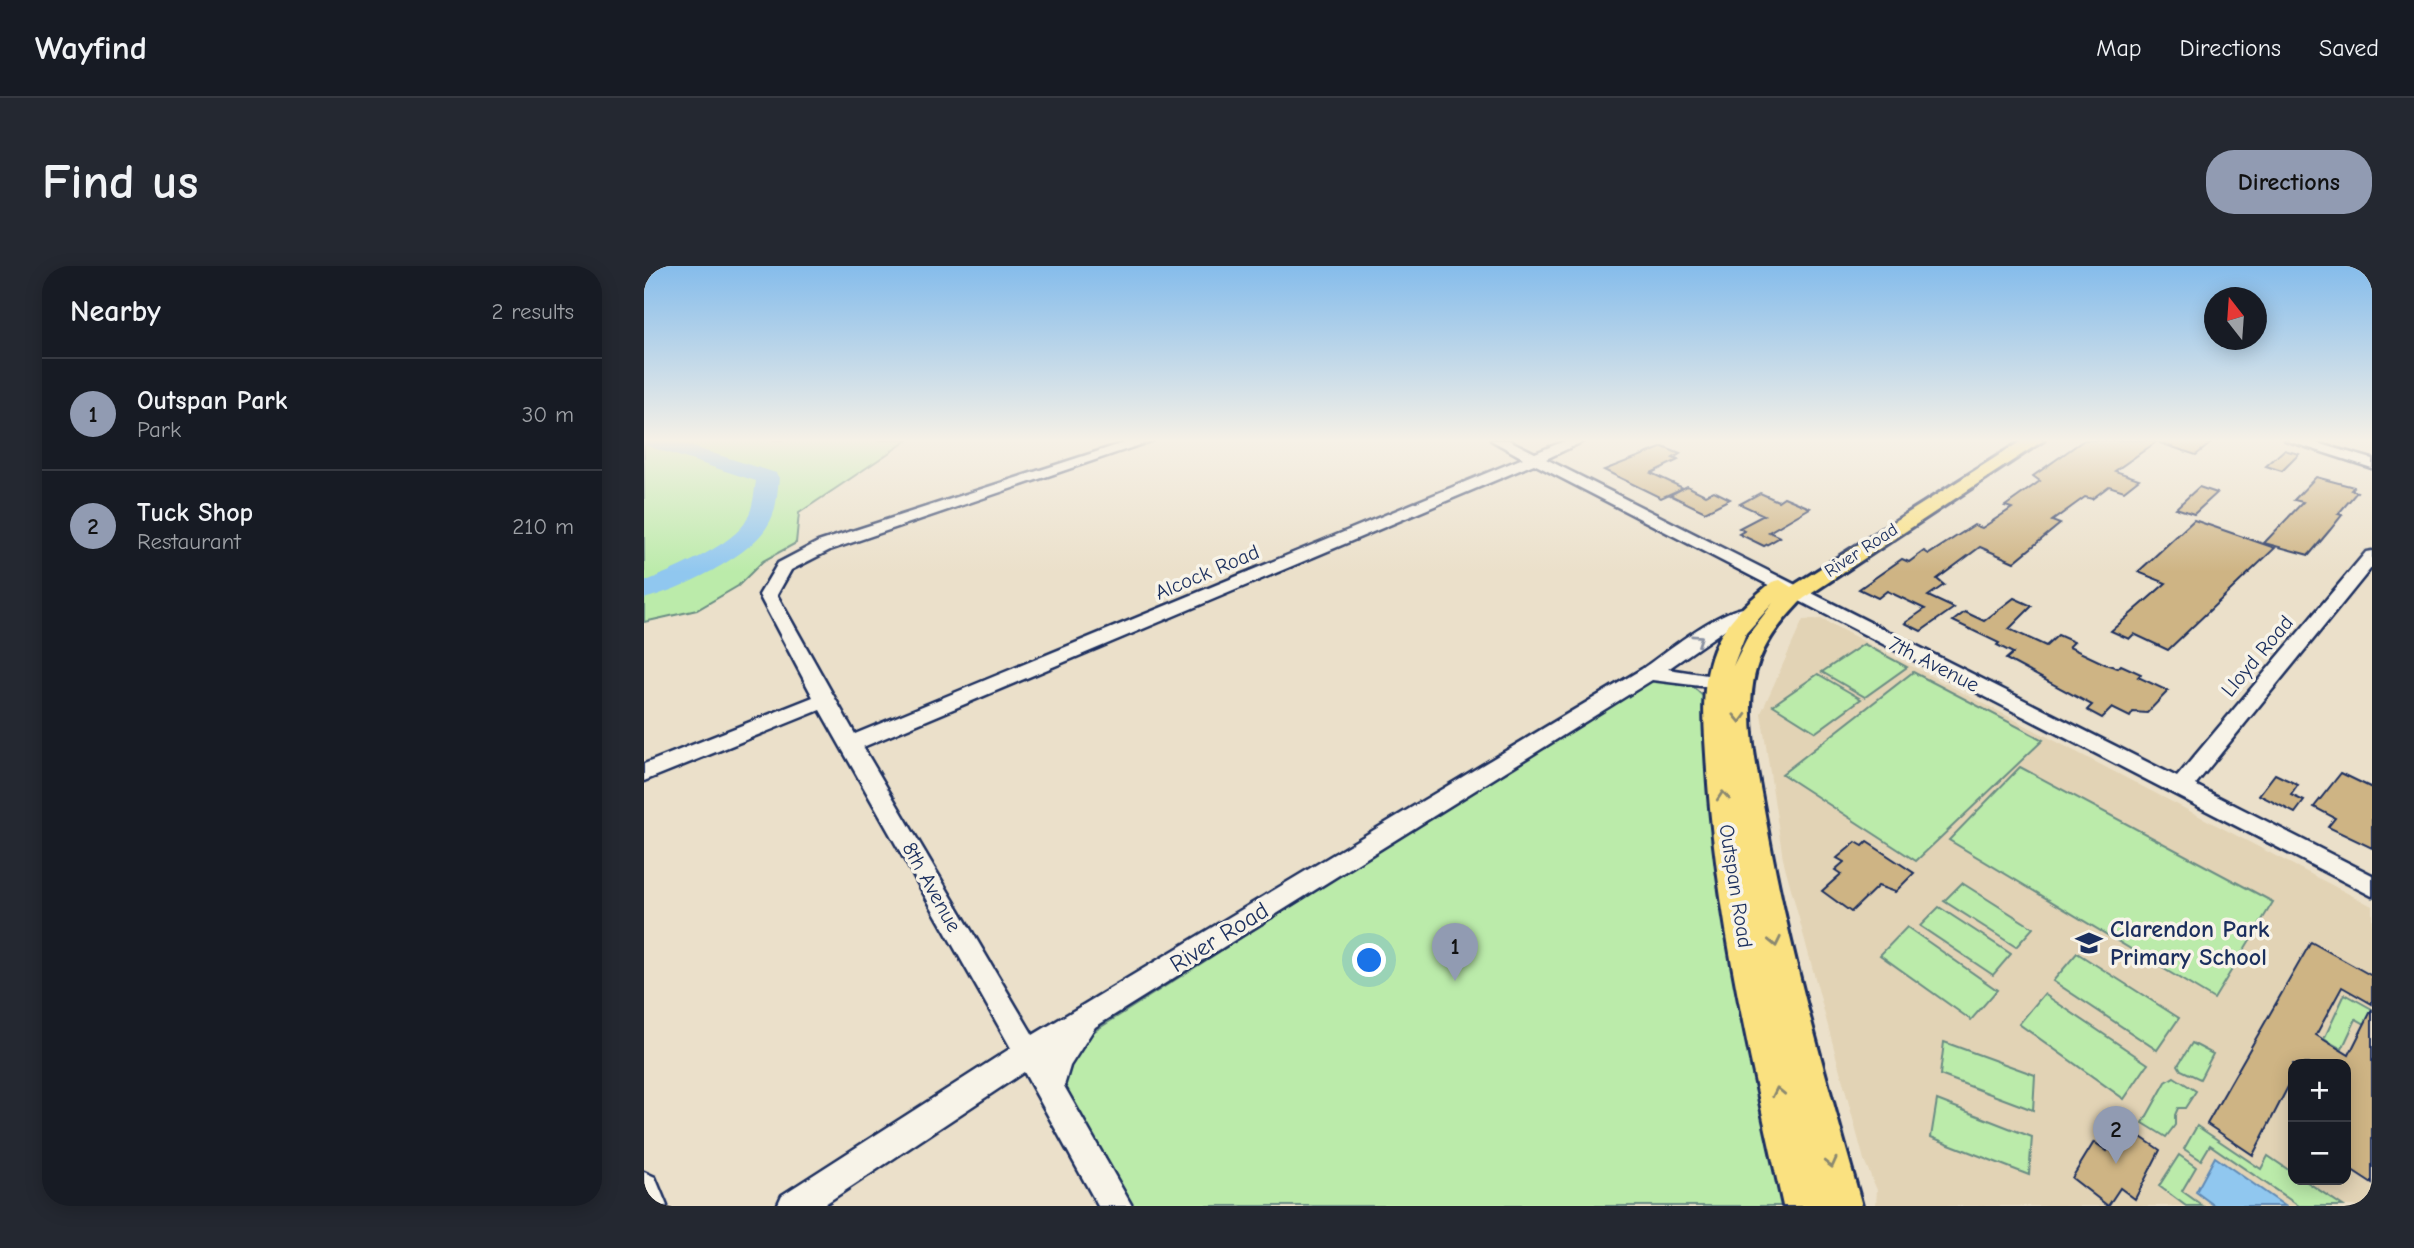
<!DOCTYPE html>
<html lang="en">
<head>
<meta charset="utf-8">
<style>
	:root { --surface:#171b24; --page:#242831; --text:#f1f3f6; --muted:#9ea1a6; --line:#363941; --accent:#919bb2 }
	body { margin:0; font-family:"Comic Neue",sans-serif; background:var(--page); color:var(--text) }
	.controls { position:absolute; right:21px; bottom:21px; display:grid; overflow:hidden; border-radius:14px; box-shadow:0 4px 18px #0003 }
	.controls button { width:63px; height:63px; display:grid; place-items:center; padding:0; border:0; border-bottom:2px solid var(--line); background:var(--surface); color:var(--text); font:35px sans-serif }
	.compass { position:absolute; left:1560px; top:21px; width:63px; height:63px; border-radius:50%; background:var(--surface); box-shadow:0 4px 18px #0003; rotate:343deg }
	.you { position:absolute; left:726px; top:695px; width:24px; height:24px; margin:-18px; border:5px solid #fff; border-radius:50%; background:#1a73e8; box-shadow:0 0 0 10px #1a73e833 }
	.badge { display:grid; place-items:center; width:46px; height:46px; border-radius:50%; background:var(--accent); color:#111; font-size:23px; font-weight:700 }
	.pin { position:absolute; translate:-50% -58px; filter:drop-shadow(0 2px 4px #0008) }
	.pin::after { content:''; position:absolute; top:37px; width:24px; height:21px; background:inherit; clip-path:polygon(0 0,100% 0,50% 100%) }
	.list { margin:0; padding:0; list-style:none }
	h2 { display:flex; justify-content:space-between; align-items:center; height:91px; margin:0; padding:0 28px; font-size:30px }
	h2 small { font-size:23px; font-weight:400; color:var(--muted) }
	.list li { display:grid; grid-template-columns:46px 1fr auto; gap:21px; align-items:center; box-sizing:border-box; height:112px; padding:0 28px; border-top:2px solid var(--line) }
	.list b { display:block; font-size:26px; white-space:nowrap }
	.list p { margin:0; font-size:23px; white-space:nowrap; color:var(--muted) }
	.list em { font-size:23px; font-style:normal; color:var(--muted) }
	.map { position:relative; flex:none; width:1728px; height:940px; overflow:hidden; border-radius:28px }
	header { display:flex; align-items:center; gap:42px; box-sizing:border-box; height:98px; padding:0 35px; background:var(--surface); border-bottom:2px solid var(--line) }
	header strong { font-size:33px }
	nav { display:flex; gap:38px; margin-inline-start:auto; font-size:24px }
	.intro { display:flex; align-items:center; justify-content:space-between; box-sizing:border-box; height:168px; padding:0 42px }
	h1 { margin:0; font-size:49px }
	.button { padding:18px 32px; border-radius:28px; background:var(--accent); color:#111; font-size:24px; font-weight:700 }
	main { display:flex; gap:42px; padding:0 42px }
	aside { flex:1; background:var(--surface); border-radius:28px; box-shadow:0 4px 18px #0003 }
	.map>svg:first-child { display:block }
</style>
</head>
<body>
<header>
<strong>Wayfind</strong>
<nav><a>Map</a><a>Directions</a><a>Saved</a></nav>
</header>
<div class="intro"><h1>Find us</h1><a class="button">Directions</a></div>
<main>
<aside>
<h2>Nearby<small>2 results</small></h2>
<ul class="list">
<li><span class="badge">1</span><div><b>Outspan Park</b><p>Park</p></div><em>30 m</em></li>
<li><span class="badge">2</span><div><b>Tuck Shop</b><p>Restaurant</p></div><em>210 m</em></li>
</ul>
</aside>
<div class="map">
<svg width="1728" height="940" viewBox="0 0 1728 940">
	<rect width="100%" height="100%" fill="#ebe0ca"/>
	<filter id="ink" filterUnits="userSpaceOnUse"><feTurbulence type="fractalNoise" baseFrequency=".0143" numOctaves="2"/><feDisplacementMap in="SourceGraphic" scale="14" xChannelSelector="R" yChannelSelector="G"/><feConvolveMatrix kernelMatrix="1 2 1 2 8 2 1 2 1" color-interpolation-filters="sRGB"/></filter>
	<g filter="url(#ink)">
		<path fill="#e2d3b5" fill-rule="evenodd" d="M1177 353 1728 640V940H1232L1233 924 1220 894 1139 593 1117 447 1159 354ZM1649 798H1702V914H1649Z"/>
		<g fill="#bbebaa" stroke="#6b8d84" stroke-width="2">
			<path d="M0 174H264L155 247 152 277 119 295 94 320 53 344 0 356Z"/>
			<path d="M1220 378 1263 401 1221 431 1178 406Z"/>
			<path d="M1269 406 1399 474 1272 595 1138 508Z"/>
			<path d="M1174 408 1217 433 1172 466 1129 439Z"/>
			<path d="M1015 412 1046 418 1061 432 1142 940H489L420 822 422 804 438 773 999 416Z"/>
			<path d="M1376 501 1629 636 1570 733 1305 574Z"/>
			<path d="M1318 617 1389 662 1372 681 1300 635Z"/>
			<path d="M1295 641 1367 688 1349 709 1276 660Z"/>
			<path d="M1263 661 1353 724 1327 754 1236 689Z"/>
			<path d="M1433 687 1535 752 1513 784 1409 715Z"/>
			<path d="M1400 728 1504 798 1480 833 1375 758Z"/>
			<path d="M1701 728 1728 743V762L1712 753 1698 783 1680 773Z"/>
			<path d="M1300 776 1391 809 1389 844 1296 809Z"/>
			<path d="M1548 777 1569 788 1556 813 1537 804 1534 799Z"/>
			<path d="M1530 811 1552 825 1541 842H1534L1531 849V859L1522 871 1499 857 1522 816Z"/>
			<path d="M1293 834 1388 871 1385 909 1287 871Z"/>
			<path d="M1553 860 1617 903 1624 890 1649 907V914H1660L1699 940H1655L1566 879 1557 894 1540 883Z"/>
			<path d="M1535 889 1552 901 1538 925 1559 940H1542L1515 920Z"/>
		</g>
		<path fill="#90c7ef" stroke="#618ab5" stroke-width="2" d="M1571 891 1641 940H1571L1552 926Z"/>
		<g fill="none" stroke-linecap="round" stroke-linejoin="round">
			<path fill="#90c7ef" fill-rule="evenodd" d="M0 174H27L132 207 135 212C133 228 133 245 124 259 106 291 35 324 0 333V316C25 306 92 278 103 253 109 242 110 228 112 215L0 179Z"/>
		</g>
		<g fill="#ceb484" stroke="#1b2f5e" stroke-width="2">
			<path d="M1440 174H1515L1471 205 1495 213 1480 225 1465 220 1448 233 1441 231 1408 255 1416 258 1370 296 1336 281 1293 313 1300 319 1284 330 1310 342 1277 365 1261 357 1281 343 1243 325 1234 332 1215 323 1258 293 1265 296 1280 285 1285 288 1330 259 1338 262 1368 242 1361 240 1396 215 1389 210Z"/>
			<path d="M1516 174H1553L1566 178 1552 189 1516 177Z"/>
			<path d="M1019 181 1036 188 1029 192 1034 194 1007 207 1039 222 1017 232 960 204Z"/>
			<path d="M1640 184 1655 188 1638 205 1622 200Z"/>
			<path d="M1672 211 1710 221 1707 224 1713 226 1694 248 1698 249 1686 264 1665 289 1620 277 1659 236 1650 234Z"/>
			<path d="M1043 220 1061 229 1070 225 1086 233 1061 246 1026 229Z"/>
			<path d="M1555 221 1573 227 1550 248 1532 242Z"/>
			<path d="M1116 227 1134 235 1140 231 1166 242 1125 266 1136 271 1120 280 1095 268 1100 265 1095 262 1120 249 1096 238Z"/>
			<path d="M1550 254 1631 282 1524 384 1490 368 1485 373 1467 365 1522 317 1494 306Z"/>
			<path d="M1370 332 1388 340 1365 363 1402 380 1414 369 1430 376 1425 381 1461 398 1474 402 1477 399 1497 408 1494 411 1524 425 1503 447 1489 446 1486 451 1468 442 1458 452 1443 444 1448 439 1362 393 1369 387 1353 379 1355 377 1309 355 1321 346 1340 355Z"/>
			<path d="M1697 507 1728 522V582L1684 561 1691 552 1670 541Z"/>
			<path d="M1631 508 1654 519 1647 529 1660 535 1651 547 1615 529Z"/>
			<path d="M1212 576 1219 580 1223 576 1270 607 1251 626 1234 620 1207 646 1178 625 1197 608 1191 604 1200 596 1193 592Z"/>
			<path d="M1667 676 1728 710V738L1698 721 1672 769 1705 789 1728 743V918L1702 901V798H1649V811L1609 889 1563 858Z"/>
			<path d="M1479 859 1516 884 1491 933 1476 922 1464 940 1428 912 1450 876 1463 885Z"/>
		</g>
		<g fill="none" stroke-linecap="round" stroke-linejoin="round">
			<defs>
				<g id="minor">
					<path d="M489 174H510L186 284 147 304 133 329 211 468 879 192 847 174H865L891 187 923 174H942L902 193 1533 511 1722 286 1728 285V301L1551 519 1728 609V630L890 198 219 481 389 769 998 403C1023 386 1083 335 1112 342L1115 346 1090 357 1024 403 1096 414 1099 418 1096 422 1089 424 1008 414 451 761 426 800 420 820 488 940H454L380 806 178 940H133L138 929 367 782 176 444 0 515V498L169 431 115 329 134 297 174 276Z"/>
					<path d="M1641 174H1663L1728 193V202Z"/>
					<path d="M0 906 11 911 23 940H0Z"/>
				</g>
				<path id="major" d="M1379 174H1400L1159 333C1135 358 1114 383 1109 418 1102 461 1114 507 1121 549 1144 682 1182 811 1218 940H1139C1107 796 1073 653 1063 505 1061 466 1055 421 1070 384 1081 355 1105 335 1128 316L1136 314 1147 321ZM1129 337 1105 368 1089 400 1102 367Z"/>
			</defs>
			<use href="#minor" stroke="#1b2f5e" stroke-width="5"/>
			<use href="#major" stroke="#1b2f5e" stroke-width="6"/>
			<use href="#minor" fill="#f7f3e8" fill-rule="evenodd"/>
			<use href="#major" fill="#fae180" fill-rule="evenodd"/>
		</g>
		<defs><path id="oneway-chevron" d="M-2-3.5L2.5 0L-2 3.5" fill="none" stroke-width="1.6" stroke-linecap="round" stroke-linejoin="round" transform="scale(1.75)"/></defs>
		<use stroke="#8991a3" href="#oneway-chevron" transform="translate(1054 373) rotate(-34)"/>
		<g stroke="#8a886f">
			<use href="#oneway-chevron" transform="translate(1096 452) rotate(88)"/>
			<use href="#oneway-chevron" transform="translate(1079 530) rotate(-95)"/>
			<use href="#oneway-chevron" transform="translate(1131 676) rotate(78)"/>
			<use href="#oneway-chevron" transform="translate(1134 826) rotate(-102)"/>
			<use href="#oneway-chevron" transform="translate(1187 897) rotate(76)"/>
		</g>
	</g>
	<linearGradient id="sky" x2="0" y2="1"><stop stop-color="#85bceb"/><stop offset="0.57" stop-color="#f6f1e7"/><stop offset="1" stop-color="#f6f1e7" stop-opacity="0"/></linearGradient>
	<rect width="1728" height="306" fill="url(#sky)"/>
	<defs>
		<symbol id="school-bare" viewBox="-9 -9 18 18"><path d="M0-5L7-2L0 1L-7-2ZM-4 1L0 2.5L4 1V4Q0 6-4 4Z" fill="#1b2f5e" stroke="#f7f3e8" stroke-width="2.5" paint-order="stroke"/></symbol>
	</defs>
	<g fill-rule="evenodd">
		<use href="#school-bare" x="1426" y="658" width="38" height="38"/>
	</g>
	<g text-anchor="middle" stroke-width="7" stroke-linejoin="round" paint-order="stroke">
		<g font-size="18" fill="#1b2f5e" stroke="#f7f3e8">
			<text transform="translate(1217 284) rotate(-33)" y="6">River Road</text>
		</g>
		<g font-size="21" fill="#1b2f5e" stroke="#f7f3e8">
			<text transform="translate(563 306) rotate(-23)" y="7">Alcock Road</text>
			<text transform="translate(1613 390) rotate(-50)" y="7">Lloyd Road</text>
			<text transform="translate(1290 398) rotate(27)" y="7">7th Avenue</text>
			<text transform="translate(1092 620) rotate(81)" y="7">Outspan Road</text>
			<text transform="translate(288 621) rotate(61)" y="7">8th Avenue</text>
		</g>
		<g font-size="24" font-weight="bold" fill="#1b2f5e" stroke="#f7f3e8" text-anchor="start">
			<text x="1466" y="671">Clarendon Park<tspan x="1466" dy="28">Primary School</tspan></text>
		</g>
		<g font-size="24" fill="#1b2f5e" stroke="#f7f3e8">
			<text transform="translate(575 671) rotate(-32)" y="8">River Road</text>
		</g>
	</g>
</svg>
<div class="controls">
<button>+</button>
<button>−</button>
</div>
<svg class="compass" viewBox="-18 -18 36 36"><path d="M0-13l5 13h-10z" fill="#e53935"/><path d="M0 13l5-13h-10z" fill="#9ea1a6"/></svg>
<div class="you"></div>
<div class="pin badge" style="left:811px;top:715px">1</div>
<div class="pin badge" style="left:1472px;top:898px">2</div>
</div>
</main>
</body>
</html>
